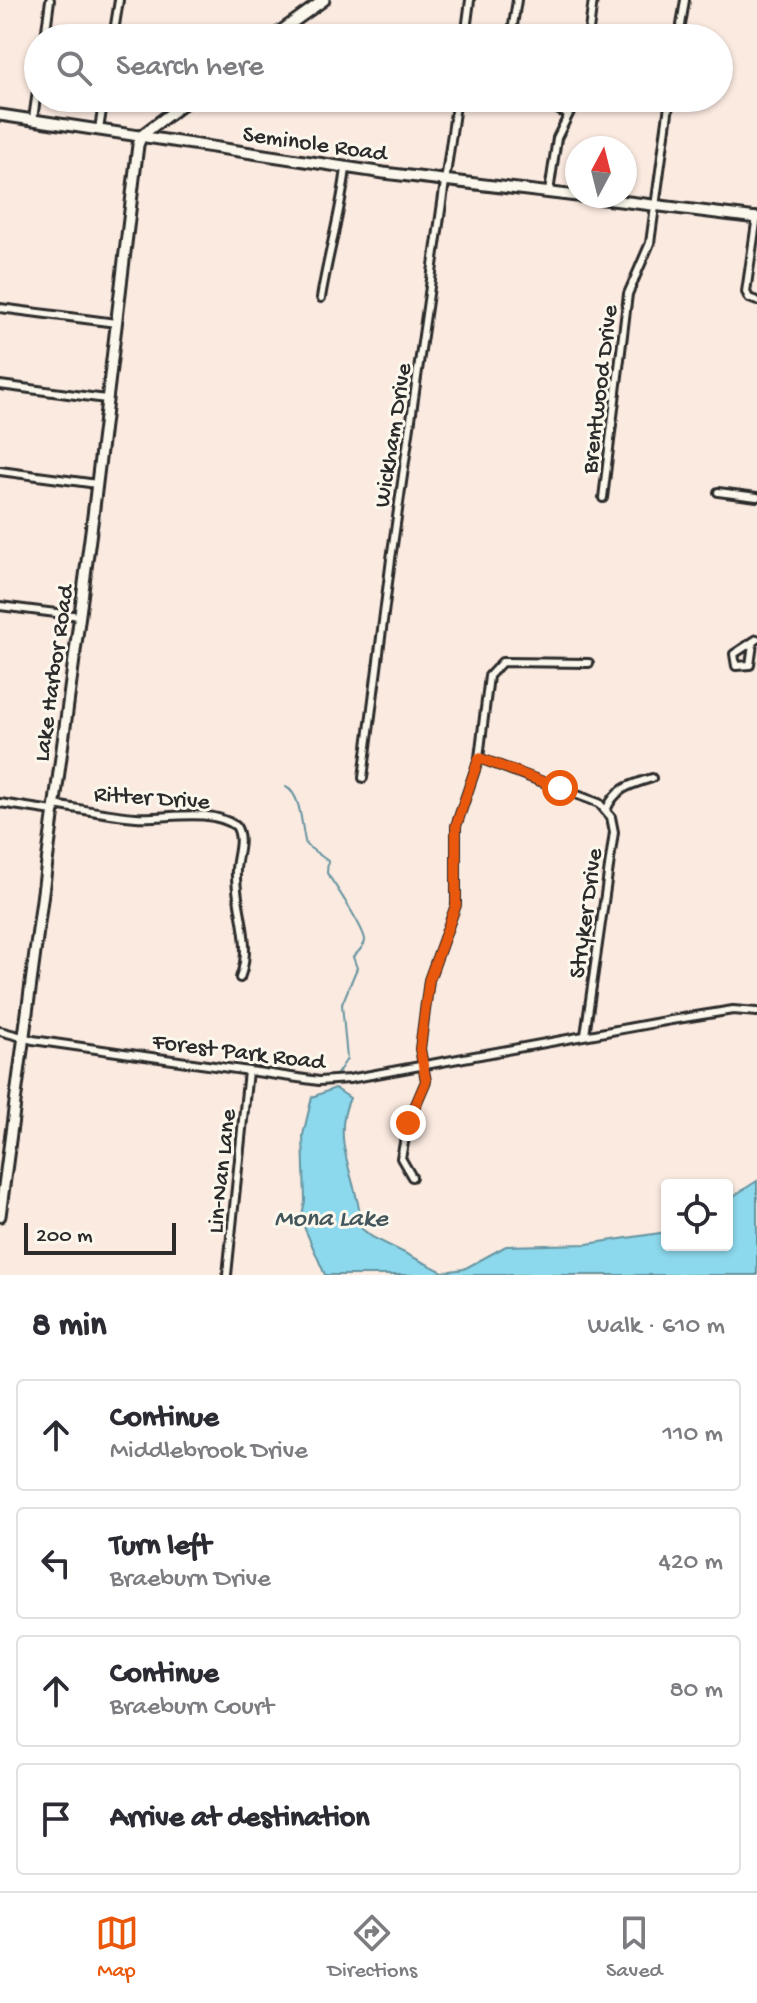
<!DOCTYPE html>
<html lang="en">
<head>
<meta charset="utf-8">
<style>
	:root { --surface:#fff; --page:#f7f7f7; --text:#2b2b33; --muted:#7c7c81; --line:#e1e1e2; --accent:#ea580c }
	body { margin:0; font-family:"Gochi Hand",sans-serif; background:var(--page); color:var(--text) }
	.controls { position:absolute; right:24px; bottom:24px; display:grid; overflow:hidden; border-radius:8px; box-shadow:0 2px 6px #0004 }
	.controls button { width:72px; height:72px; display:grid; place-items:center; padding:0; border:0; border-bottom:2px solid var(--line); background:var(--surface); color:var(--text); font:40px sans-serif }
	.compass { position:absolute; left:565px; top:136px; width:72px; height:72px; border-radius:50%; background:var(--surface); box-shadow:0 2px 6px #0004; rotate:7deg }
	.scale { position:absolute; left:24px; bottom:20px; width:152px; box-sizing:border-box; padding-left:8px; border:4px solid #2b2b2b; border-top:0; font-size:22px; line-height:28px; white-space:nowrap; color:#2b2b2b; -webkit-text-stroke:6px #fbf7ec; paint-order:stroke }
	.stop { position:absolute; width:24px; height:24px; margin:-18px; border:6px solid #ea580c; border-radius:50%; background:#fff }
	.stop.end { background:#ea580c; border-color:#fff; box-shadow:0 2px 8px #0008 }
	.list { margin:0; padding:0; list-style:none }
	h2 { display:flex; justify-content:space-between; align-items:center; height:104px; margin:0; padding:0 32px; font-size:34px }
	h2 small { font-size:26px; font-weight:400; color:var(--muted) }
	.list li { display:grid; grid-template-columns:52px 1fr auto; gap:24px; align-items:center; box-sizing:border-box; height:112px; margin:0 16px 16px; padding:0 16px; border:2px solid var(--line); border-radius:8px }
	.list b { display:block; font-size:30px; white-space:nowrap }
	.list p { margin:0; font-size:26px; white-space:nowrap; color:var(--muted) }
	.list em { font-size:26px; font-style:normal; color:var(--muted) }
	.icon { flex:none; width:44px; height:44px; fill:none; stroke:currentColor; stroke-width:2; stroke-linecap:round; stroke-linejoin:round }
	.map { position:relative; flex:none; width:757px; height:1275px; overflow:hidden }
	.search { position:absolute; background:var(--surface); box-shadow:0 2px 6px #0004; left:24px; right:24px; top:24px; height:88px; display:flex; align-items:center; gap:20px; box-sizing:border-box; padding:0 28px; border-radius:44px; color:var(--muted); font-size:30px }
	.sheet { height:616px; background:var(--surface) }
	nav { display:flex; justify-content:space-around; align-items:center; box-sizing:border-box; height:112px; border-top:2px solid var(--line); background:var(--surface); font-size:22px; color:var(--muted) }
	nav a { display:grid; justify-items:center; gap:4px }
	nav .on { color:var(--accent) }
	.map>svg:first-child { display:block }
</style>
</head>
<body>
<div class="map">
<svg width="757" height="1275" viewBox="0 0 757 1275">
	<rect width="100%" height="100%" fill="#fbeae0"/>
	<filter id="ink" filterUnits="userSpaceOnUse"><feTurbulence type="fractalNoise" baseFrequency=".0125" numOctaves="2"/><feDisplacementMap in="SourceGraphic" scale="16" xChannelSelector="R" yChannelSelector="G"/><feConvolveMatrix kernelMatrix="1 2 1 2 8 2 1 2 1" color-interpolation-filters="sRGB"/></filter>
	<g filter="url(#ink)">
		<path fill="#8cd8ec" stroke="#65939f" stroke-width="2" d="M335 1088 350 1098C329 1143 360 1182 361 1228L372 1237 443 1272 464 1269 506 1246 587 1244 667 1232V1245H727V1200L757 1181V1275H325L301 1220 305 1201 303 1135 312 1097Z"/>
		<g fill="none" stroke-linecap="round" stroke-linejoin="round">
			<path stroke="#65939f" stroke-width="2" d="M286 787C302 795 301 828 306 845L328 861 327 873C333 882 366 931 365 941 364 947 358 952 353 957L357 968 342 1004 347 1059 335 1077"/>
			<defs>
				<g id="street">
					<path d="M45 38 50 0"/>
					<path d="M113 38 119 0"/>
					<path d="M465 38 470 0"/>
					<path d="M511 38 517 0"/>
					<path d="M588 38 593 0"/>
					<path d="M679 38 685 0"/>
					<path d="M511 98 550 105 568 115"/>
					<path d="M33 119 38 84"/>
					<path d="M99 129 104 98"/>
					<path d="M549 192 557 138 577 98"/>
					<path d="M757 216 746 292 749 298 757 301"/>
					<path d="M321 298C328 254 341 212 346 168"/>
					<path d="M0 308 116 323"/>
					<path d="M0 385 106 399"/>
					<path d="M0 471 97 484"/>
					<path d="M718 492 757 497"/>
					<path d="M603 498 628 294 650 243 670 98"/>
					<path d="M0 606 80 616"/>
					<path d="M753 644 750 665 736 666 734 654 757 639"/>
					<path d="M479 758 599 803 611 817 614 832 585 1035"/>
					<path d="M363 778 391 559 457 98"/>
					<path d="M0 803 53 811"/>
					<path d="M54 805C81 809 109 815 136 817 168 819 208 807 236 826 244 839 237 854 236 869 234 906 254 942 240 978"/>
					<path d="M606 810C616 788 629 785 652 778"/>
					<path d="M0 1031 33 1040 319 1081 349 1079 671 1020 733 1010 757 1012"/>
					<path d="M412 1177 401 1158 408 1123 426 1081 420 1049 429 980 456 905V826L479 758 489 676 502 662 589 663"/>
					<path d="M227 1275 248 1071"/>
				</g>
				<g id="secondary">
					<path d="M271 38 324 0"/>
					<path d="M0 115 384 173 577 196"/>
					<path d="M580 196 757 218"/>
					<path d="M0 1216 93 516 138 145 142 135 191 98"/>
				</g>
			</defs>
			<use href="#street" stroke="#2b2b2b" stroke-width="12"/>
			<use href="#secondary" stroke="#2b2b2b" stroke-width="15"/>
			<use href="#street" stroke="#fbf7ec" stroke-width="6"/>
			<use href="#secondary" stroke="#fbf7ec" stroke-width="9"/>
		</g>
	</g>
	<g fill="none" stroke-linecap="round" stroke-linejoin="round" filter="url(#ink)">
		<path stroke="#ea580c" stroke-width="10" d="M408 1123 426 1081 420 1049 429 980 456 905V826L479 758 560 788"/>
	</g>
	<g text-anchor="middle" stroke-width="6" stroke-linejoin="round" paint-order="stroke">
		<g font-size="24" fill="#2b2b2b" stroke="#fbf7ec">
			<text transform="translate(315 142) rotate(8)" y="8">Seminole Road</text>
			<text transform="translate(598 389) rotate(-83)" y="8">Brentwood Drive</text>
			<text transform="translate(391 435) rotate(-81)" y="8">Wickham Drive</text>
			<text transform="translate(52 673) rotate(-82)" y="8">Lake Harbor Road</text>
			<text transform="translate(152 796) rotate(4)" y="8">Ritter Drive</text>
			<text transform="translate(584 913) rotate(-82)" y="8">Stryker Drive</text>
			<text transform="translate(239 1050) rotate(7)" y="8">Forest Park Road</text>
			<text transform="translate(220 1171) rotate(-84)" y="8">Lin-Nan Lane</text>
		</g>
		<g font-size="26" font-style="italic" fill="#43565b" stroke="#fbf7ec">
			<text x="331" y="1225">Mona Lake</text>
		</g>
	</g>
</svg>
<div class="controls">
<button><svg class="icon" aria-label="locate" viewBox="0 0 24 24"><circle cx="12" cy="12" r="6"/><path d="M12 2v4M12 18v4M2 12h4M18 12h4"/></svg></button>
</div>
<svg class="compass" viewBox="-18 -18 36 36"><path d="M0-13l5 13h-10z" fill="#e53935"/><path d="M0 13l5-13h-10z" fill="#7c7c81"/></svg>
<div class="scale">200 m</div>
<div class="stop" style="left:560px;top:788px"></div>
<div class="stop end" style="left:408px;top:1123px"></div>
<div class="search"><svg class="icon" aria-label="search" viewBox="0 0 24 24"><circle cx="10" cy="10" r="6"/><path d="M15 15l6 6"/></svg>Search here</div>
</div>
<section class="sheet">
<h2>8 min<small>Walk · 610 m</small></h2>
<ul class="list">
<li><svg class="icon" aria-label="ahead" viewBox="0 0 24 24"><path d="M12 20V5M6 11l6-6 6 6"/></svg><div><b>Continue</b><p>Middlebrook Drive</p></div><em>110 m</em></li>
<li><svg class="icon" aria-label="left" viewBox="0 0 24 24"><path d="M17 20v-9H6M10 6l-5 5 5 5"/></svg><div><b>Turn left</b><p>Braeburn Drive</p></div><em>420 m</em></li>
<li><svg class="icon" aria-label="ahead" viewBox="0 0 24 24"><path d="M12 20V5M6 11l6-6 6 6"/></svg><div><b>Continue</b><p>Braeburn Court</p></div><em>80 m</em></li>
<li><svg class="icon" aria-label="arrive" viewBox="0 0 24 24"><path d="M6 21V4h12l-3 4 3 4H6"/></svg><div><b>Arrive at destination</b></div></li>
</ul>
</section>
<nav>
<a class="on"><svg class="icon" aria-label="map" viewBox="0 0 24 24"><path d="M3 6l6-2 6 2 6-2v14l-6 2-6-2-6 2zM9 4v14M15 6v14"/></svg>Map</a>
<a><svg class="icon" aria-label="directions" viewBox="0 0 24 24"><path d="M12 3l9 9-9 9-9-9zM9 14v-3h6M13 9l2 2-2 2"/></svg>Directions</a>
<a><svg class="icon" aria-label="saved" viewBox="0 0 24 24"><path d="M7 4h10v16l-5-4-5 4z"/></svg>Saved</a>
</nav>
</body>
</html>
